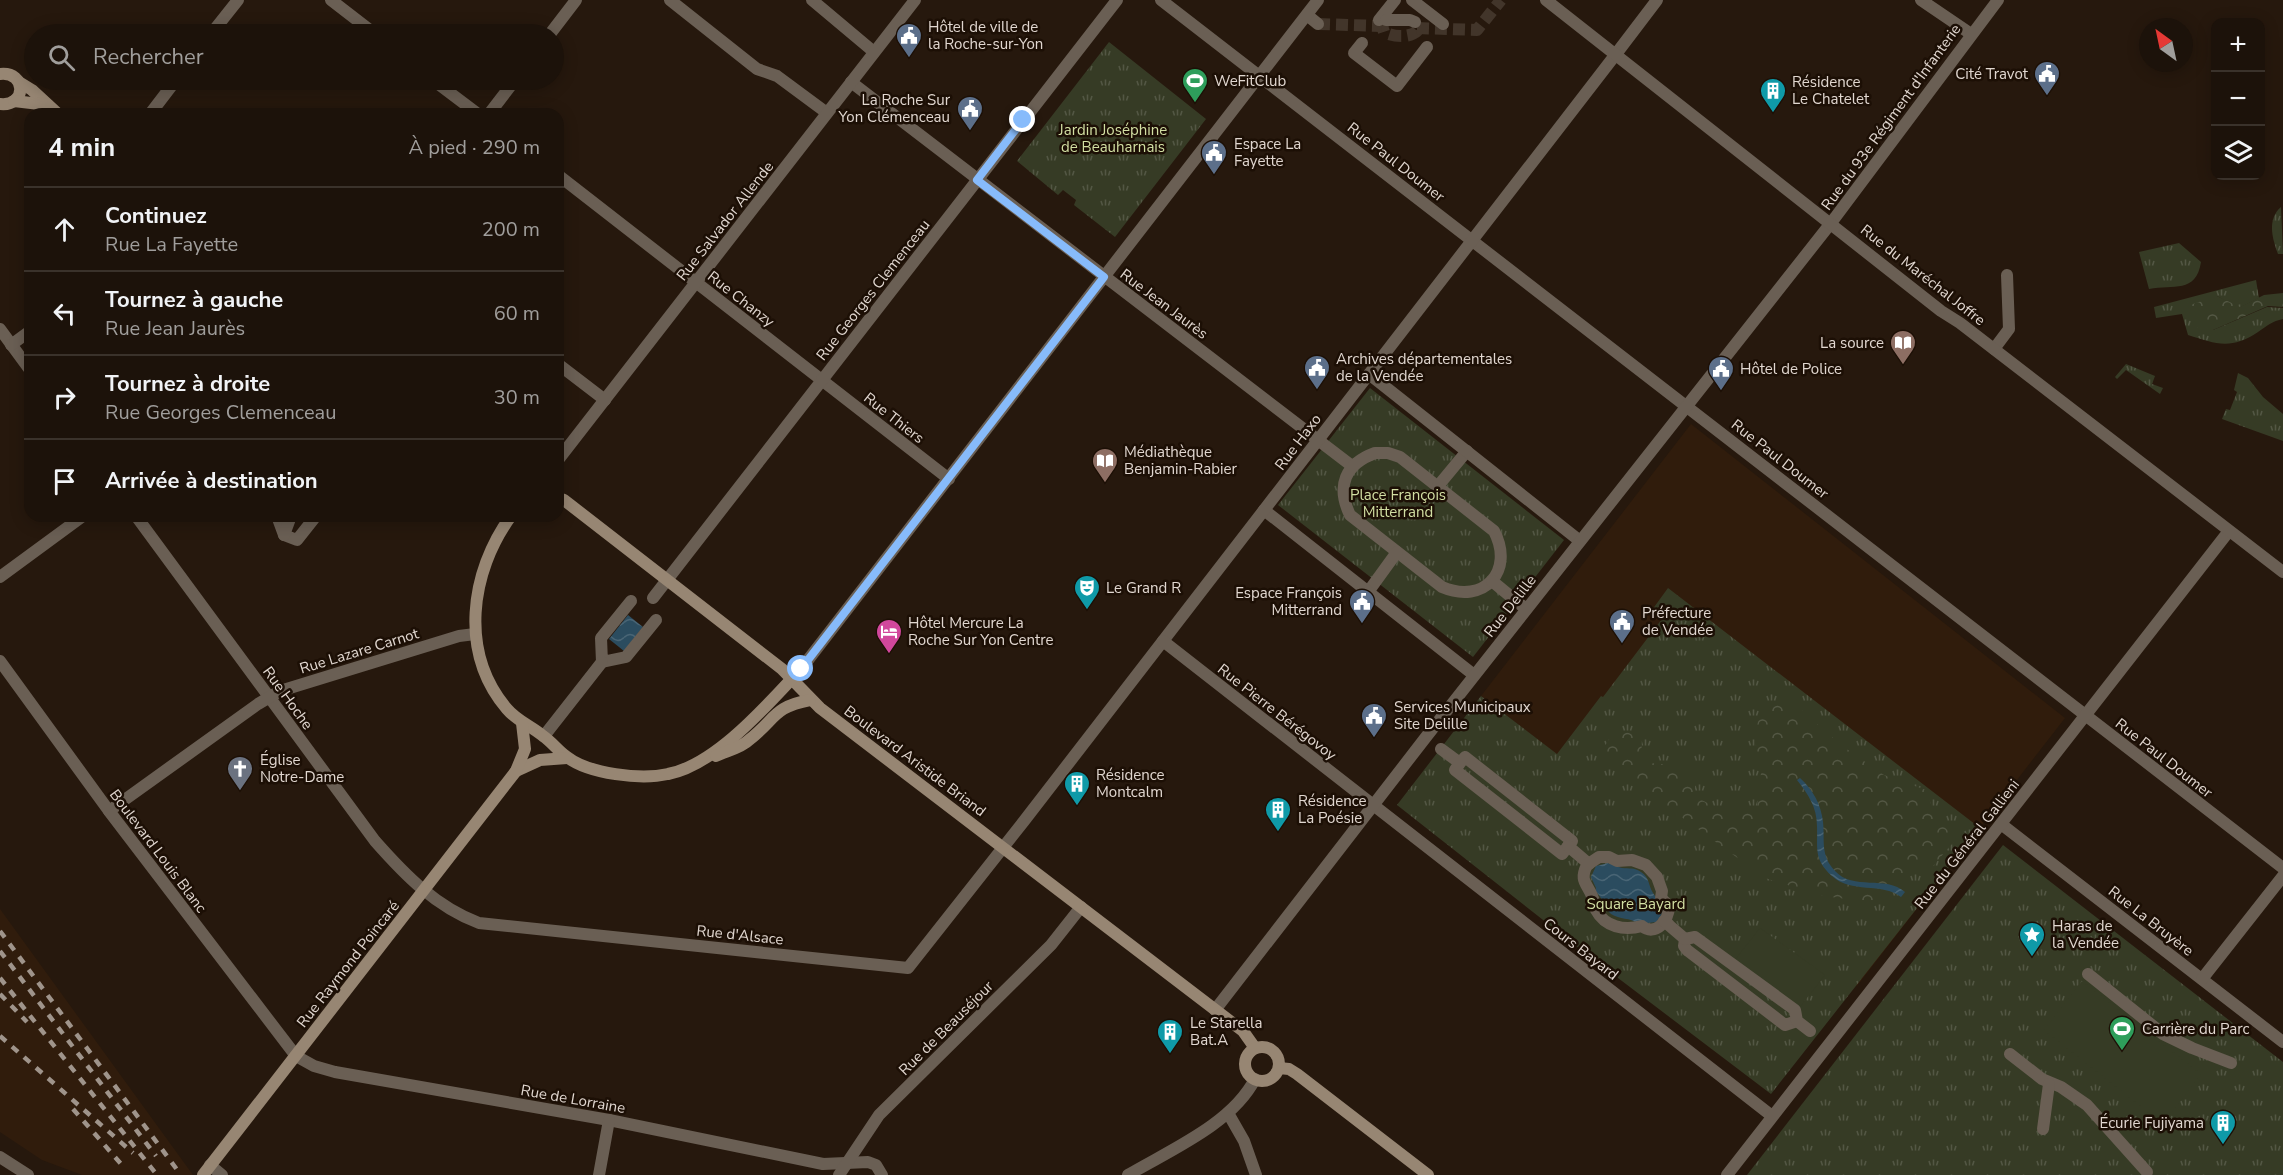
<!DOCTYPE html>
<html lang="fr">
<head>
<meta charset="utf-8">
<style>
	:root { --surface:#1c120a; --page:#251b13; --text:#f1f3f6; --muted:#a09e9c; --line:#3a322b }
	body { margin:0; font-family:"Nunito Sans",sans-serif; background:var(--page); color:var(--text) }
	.controls { position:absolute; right:18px; top:18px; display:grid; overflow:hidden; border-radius:12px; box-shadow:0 3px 15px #0003 }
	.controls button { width:54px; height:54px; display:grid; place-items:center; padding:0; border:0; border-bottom:2px solid var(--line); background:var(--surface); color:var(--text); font:30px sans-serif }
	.compass { position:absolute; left:2139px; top:18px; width:54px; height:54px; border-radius:50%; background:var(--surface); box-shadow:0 3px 15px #0003; rotate:327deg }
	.stop { position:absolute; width:18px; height:18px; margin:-14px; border:4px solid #87bbfb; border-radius:50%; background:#fff }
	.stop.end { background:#87bbfb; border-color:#fff; box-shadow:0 2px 6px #0008 }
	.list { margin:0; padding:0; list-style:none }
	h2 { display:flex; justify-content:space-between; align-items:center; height:78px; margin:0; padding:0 24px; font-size:26px }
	h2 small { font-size:20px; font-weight:400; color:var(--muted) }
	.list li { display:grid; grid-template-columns:39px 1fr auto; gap:18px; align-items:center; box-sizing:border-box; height:84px; padding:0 24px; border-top:2px solid var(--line) }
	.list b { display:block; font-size:22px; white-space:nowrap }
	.list p { margin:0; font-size:20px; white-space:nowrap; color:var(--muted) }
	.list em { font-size:20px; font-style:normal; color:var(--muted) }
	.icon { flex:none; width:33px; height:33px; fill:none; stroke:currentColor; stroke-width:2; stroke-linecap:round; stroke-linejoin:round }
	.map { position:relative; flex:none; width:2283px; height:1175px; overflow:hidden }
	.search { position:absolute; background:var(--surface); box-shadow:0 3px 15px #0003; left:24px; top:24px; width:540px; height:66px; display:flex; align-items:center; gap:15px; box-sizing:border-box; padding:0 21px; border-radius:33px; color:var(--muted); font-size:22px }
	.panel { position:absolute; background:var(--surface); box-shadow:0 3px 15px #0003; left:24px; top:108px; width:540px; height:414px; border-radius:18px }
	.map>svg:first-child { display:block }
</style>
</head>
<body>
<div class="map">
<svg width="2283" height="1175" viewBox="0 0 2283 1175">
	<defs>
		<pattern id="grass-tufts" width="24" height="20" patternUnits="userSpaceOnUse" patternTransform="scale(1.5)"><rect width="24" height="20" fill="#363b25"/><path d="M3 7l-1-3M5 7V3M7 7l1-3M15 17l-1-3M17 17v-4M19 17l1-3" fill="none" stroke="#535744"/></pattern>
		<pattern id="forest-crowns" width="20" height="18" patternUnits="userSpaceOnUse" patternTransform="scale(1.5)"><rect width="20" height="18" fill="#363b25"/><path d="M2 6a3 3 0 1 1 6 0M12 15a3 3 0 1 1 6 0" fill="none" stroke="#535744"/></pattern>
		<pattern id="water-waves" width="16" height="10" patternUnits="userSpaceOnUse" patternTransform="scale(1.5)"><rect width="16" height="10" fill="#2b4c5f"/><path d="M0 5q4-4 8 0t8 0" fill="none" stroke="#496575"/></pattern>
	</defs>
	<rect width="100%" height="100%" fill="#26180d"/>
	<g fill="#301c0c">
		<path d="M1691 424 2065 718 1857 986 1481 696Z"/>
		<path d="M0 909 193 1175H82L42 1160 0 1132Z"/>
	</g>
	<g fill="url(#grass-tufts)">
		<path d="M1109 42 1206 119 1115 237 1074 205 1076 200 1063 190 1058 195 1017 161Z"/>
		<path d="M2281 207 2283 254H2278C2272 238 2267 219 2281 207Z"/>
		<path d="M2179 243 2201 262C2196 294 2173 284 2149 289L2139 252Z"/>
		<path d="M2256 280 2259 298 2239 308 2217 296 2213 330 2267 307 2283 308V319C2272 321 2267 326 2258 332 2231 350 2216 344 2188 335L2182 314 2156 318 2154 307Z"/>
		<path d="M2126 364 2155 376 2152 384 2163 388 2160 394 2126 370 2117 379 2115 377Z"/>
		<path d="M2238 373 2248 378 2263 397 2283 414V441L2222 419 2226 409 2230 410 2237 392 2234 390Z"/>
		<path d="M1370 388 1564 540 1473 657 1278 505Z"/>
		<path d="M1668 588 1980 828 1771 1094 1589 956 1397 805 1481 696 1557 754 1601 696 1603 697 1662 619 1652 610Z"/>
		<path d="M2003 845 2283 1062V1175H1747Z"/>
	</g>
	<g fill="url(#forest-crowns)">
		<path d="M2283 293V307L2268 306 2213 330 2196 327 2187 306 2217 296 2240 307 2264 295Z"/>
		<path d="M1790 700 1841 745 1884 775 1926 790 1936 818 1956 839 1933 866 1908 870 1879 903 1823 896 1765 878 1598 756 1616 729 1642 737 1641 762 1670 765 1695 772V797L1727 812 1756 813 1761 773 1754 734 1764 703Z"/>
	</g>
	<g fill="#363b25">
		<path d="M1760 928 1825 975 1799 1008 1734 961Z"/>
		<path d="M2082 981 2201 1074 2163 1124 2044 1030Z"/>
	</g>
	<g fill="url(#water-waves)">
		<path d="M628 615 643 627 624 651 609 639Z"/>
		<path d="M1800 778C1813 790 1821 804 1823 822 1825 841 1820 855 1835 871 1853 891 1886 875 1905 892L1901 897C1882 882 1851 894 1832 876 1813 859 1818 848 1817 826 1817 807 1808 794 1797 780Z"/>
		<path d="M1608 863C1614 864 1617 867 1622 868 1629 869 1634 867 1641 872 1650 878 1648 885 1653 893 1660 904 1669 908 1656 922L1638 924C1630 917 1620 920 1611 914 1603 907 1603 897 1595 891L1596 888 1591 877 1596 866Z"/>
	</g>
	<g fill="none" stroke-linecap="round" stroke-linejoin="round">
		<g stroke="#42352a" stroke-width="12" stroke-dasharray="12 6" stroke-linecap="butt">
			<path d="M1385 21 1382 26 1384 32C1393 37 1410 38 1417 31L1415 22"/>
			<path d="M1318 24 1382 26"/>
			<path d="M1417 28 1477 30 1501 0"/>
		</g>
		<g stroke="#6a5f54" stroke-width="12">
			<path d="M1412 0 1443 24"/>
			<path d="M1307 15 1318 24"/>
			<path d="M1379 20 1395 0"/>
			<path d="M1386 20H1410L1415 22"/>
			<path d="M1362 43 1354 53 1397 86 1427 47"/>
			<path d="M1616 54 1657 0"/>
			<path d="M558 364 605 400"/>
			<path d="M1318 440 1352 466"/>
			<path d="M1375 453H1388L1400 457 1494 531C1515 571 1484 605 1442 587L1350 515C1336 486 1345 464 1375 453Z"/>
			<path d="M1438 486 1467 451"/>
			<path d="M1492 581 1526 609"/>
			<path d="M1368 592 1397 552"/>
			<path d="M631 601 601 638 602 662 626 657 656 620"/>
			<path d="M544 736 602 662"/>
			<path d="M1441 749 1460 763 1465 757 1572 841 1562 854 1455 770 1460 763"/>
			<path d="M1568 846 1589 864"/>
			<path d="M1599 857H1609L1617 861 1632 860 1646 865 1657 877 1662 891 1661 898 1669 906C1669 921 1655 937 1642 926 1624 931 1605 927 1596 910 1594 905 1594 900 1592 896 1587 883 1579 881 1587 865Z"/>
			<path d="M1669 925 1664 921 1685 939 1684 946 1687 950 1785 1025 1797 1021"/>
			<path d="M1685 939 1695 937 1795 1010 1797 1021 1810 1031"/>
			<path d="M2088 974 2163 1034 2192 1048 2231 1063"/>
			<path d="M2010 1054 2042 1079 2061 1087 2087 1105 2147 1172"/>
			<path d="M2043 1129 2049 1084"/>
		</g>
		<g stroke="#6a5f54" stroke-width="12">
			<path d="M331 0 375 34"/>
			<path d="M670 0 757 69 777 76 827 113"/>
			<path d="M812 0 874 52"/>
			<path d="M1161 0 2283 868"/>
			<path d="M1921 0 1971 34"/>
			<path d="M211 34 238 0"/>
			<path d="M550 34 576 0"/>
			<path d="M433 80 478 114"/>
			<path d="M851 82 1318 440"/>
			<path d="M150 114 176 80"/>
			<path d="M489 114 515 80"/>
			<path d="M558 175 949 479"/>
			<path d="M0 329 30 370"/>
			<path d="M11 345 30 331"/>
			<path d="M1994 349 2009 329 2007 275"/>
			<path d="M1369 374 1580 541"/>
			<path d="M1264 510 1474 675"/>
			<path d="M136 516 375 841C405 875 436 907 479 923L908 968 1024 821 1616 54"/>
			<path d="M277 516 284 535 297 540 316 516"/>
			<path d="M284 535 291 516"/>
			<path d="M0 577 83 516"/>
			<path d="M653 598 1117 0"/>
			<path d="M1163 641 1772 1116"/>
			<path d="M109 811 258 704 280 691 459 636 475 634"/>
			<path d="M2001 824 2283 1042"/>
			<path d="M2202 979 2283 876"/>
			<path d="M1215 1010 1426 737 1831 223 1998 0"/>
			<path d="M296 1056 314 1066 335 1072 609 1120 823 1164 868 1162 876 1165 882 1175"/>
			<path d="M1228 1113 1244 1141 1256 1175"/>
			<path d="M210 1165 222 1175"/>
			<path d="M599 1175 609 1120"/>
			<path d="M839 1175 879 1115 1051 945 1081 907"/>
			<path d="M1128 1175C1170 1150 1232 1124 1255 1079"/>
			<path d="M1727 1175 2229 531"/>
		</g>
		<g stroke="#6a5f54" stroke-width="12">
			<path d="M1546 0 1941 311 1960 323 2283 572"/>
			<path d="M558 460 915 0"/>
			<path d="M0 661 109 811 296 1056"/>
			<path d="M801 669 1318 0"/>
			<path d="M0 1157 28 1175"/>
		</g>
		<g stroke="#978673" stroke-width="12">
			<path d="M0 74C27 71 27 107 0 104"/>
			<path d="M19 82 32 90 58 114"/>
			<path d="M14 101 48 105"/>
			<path d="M558 498 564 500 782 669 820 708 1243 1031 1255 1048"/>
			<path d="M511 516C470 572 459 653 507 709 517 721 531 726 543 736 552 742 558 751 567 757 589 774 641 780 668 774 716 765 768 704 801 669"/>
			<path d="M716 756C726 751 741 748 749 740 776 719 773 707 810 700"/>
			<path d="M516 771 540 760 567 758"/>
			<circle cx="1262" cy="1064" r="17"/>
			<path d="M1279 1068 1289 1069 1297 1074 1428 1175"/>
			<path d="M203 1175 516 771 525 749 522 723"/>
		</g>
		<g stroke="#9f948b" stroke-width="4.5" stroke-dasharray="8 8" stroke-linecap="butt">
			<path d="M0 931 181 1175"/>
			<path d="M0 951 156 1156"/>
			<path d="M0 978 157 1175"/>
			<path d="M0 994 27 1022"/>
			<path d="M0 1036 133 1153"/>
			<path d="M73 1109 122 1165"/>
		</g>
	</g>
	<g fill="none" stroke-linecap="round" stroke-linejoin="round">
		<path stroke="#87bbfb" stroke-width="8" d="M801 669 1104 277 977 180 1023 120"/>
	</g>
	<defs>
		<symbol id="civic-pin" viewBox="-11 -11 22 30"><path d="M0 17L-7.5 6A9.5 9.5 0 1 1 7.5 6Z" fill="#5c6f8a" stroke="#1c0f05"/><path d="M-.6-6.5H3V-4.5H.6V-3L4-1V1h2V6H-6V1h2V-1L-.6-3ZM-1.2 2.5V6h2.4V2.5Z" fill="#fff"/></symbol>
		<symbol id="stadium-pin" viewBox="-11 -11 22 30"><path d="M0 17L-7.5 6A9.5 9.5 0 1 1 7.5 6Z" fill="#2e9e5b" stroke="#1c0f05"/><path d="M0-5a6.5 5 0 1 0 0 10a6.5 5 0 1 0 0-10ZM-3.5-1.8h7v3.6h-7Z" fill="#fff"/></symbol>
		<symbol id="building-pin" viewBox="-11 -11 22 30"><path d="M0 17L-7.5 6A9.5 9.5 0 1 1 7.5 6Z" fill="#0f9aa8" stroke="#1c0f05"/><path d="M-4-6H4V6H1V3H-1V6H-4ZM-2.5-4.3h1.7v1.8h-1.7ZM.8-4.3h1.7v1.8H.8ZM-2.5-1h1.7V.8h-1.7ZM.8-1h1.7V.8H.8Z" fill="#fff"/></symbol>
		<symbol id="library-pin" viewBox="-11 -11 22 30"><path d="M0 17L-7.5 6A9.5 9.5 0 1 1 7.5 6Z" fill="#8d6e63" stroke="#1c0f05"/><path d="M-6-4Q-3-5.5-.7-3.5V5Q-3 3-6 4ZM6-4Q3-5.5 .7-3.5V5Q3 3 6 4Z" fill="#fff"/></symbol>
		<symbol id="theatre-pin" viewBox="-11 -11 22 30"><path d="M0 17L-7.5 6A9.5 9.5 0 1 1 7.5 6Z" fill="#0f9aa8" stroke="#1c0f05"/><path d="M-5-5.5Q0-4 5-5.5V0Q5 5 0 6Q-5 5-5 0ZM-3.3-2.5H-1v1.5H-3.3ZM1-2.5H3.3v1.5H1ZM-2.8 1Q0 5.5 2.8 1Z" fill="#fff"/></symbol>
		<symbol id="hotel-pin" viewBox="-11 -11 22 30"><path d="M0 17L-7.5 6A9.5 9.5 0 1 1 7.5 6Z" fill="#d1479c" stroke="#1c0f05"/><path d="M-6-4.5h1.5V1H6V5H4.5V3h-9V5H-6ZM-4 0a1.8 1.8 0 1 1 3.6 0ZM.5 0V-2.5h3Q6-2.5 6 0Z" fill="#fff"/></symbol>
		<symbol id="church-pin" viewBox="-11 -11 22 30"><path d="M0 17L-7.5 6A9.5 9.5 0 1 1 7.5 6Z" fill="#6b7280" stroke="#1c0f05"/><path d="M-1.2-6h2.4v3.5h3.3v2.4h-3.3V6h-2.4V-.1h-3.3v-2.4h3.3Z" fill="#fff"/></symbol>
		<symbol id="sight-pin" viewBox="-11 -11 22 30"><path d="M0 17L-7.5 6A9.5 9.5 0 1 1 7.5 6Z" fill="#0f9aa8" stroke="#1c0f05"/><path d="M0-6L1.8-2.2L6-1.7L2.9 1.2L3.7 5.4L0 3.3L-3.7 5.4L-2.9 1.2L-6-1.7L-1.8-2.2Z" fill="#fff"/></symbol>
	</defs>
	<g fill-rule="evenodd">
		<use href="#civic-pin" x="894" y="21" width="30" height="40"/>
		<use href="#civic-pin" x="2032" y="59" width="30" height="40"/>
		<use href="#stadium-pin" x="1180" y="66" width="30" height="40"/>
		<use href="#building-pin" x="1758" y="76" width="30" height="40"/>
		<use href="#civic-pin" x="955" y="94" width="30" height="40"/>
		<use href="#civic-pin" x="1199" y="138" width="30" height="40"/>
		<use href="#library-pin" x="1888" y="328" width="30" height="40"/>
		<use href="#civic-pin" x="1302" y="353" width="30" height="40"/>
		<use href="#civic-pin" x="1706" y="354" width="30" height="40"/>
		<use href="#library-pin" x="1090" y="446" width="30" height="40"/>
		<use href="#theatre-pin" x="1072" y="573" width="30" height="40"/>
		<use href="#civic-pin" x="1347" y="587" width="30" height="40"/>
		<use href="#civic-pin" x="1607" y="607" width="30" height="40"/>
		<use href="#hotel-pin" x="874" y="617" width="30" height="40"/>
		<use href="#civic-pin" x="1359" y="701" width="30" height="40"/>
		<use href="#church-pin" x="225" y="754" width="30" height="40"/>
		<use href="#building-pin" x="1062" y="769" width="30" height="40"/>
		<use href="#building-pin" x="1263" y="795" width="30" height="40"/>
		<use href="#sight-pin" x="2017" y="920" width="30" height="40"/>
		<use href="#stadium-pin" x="2107" y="1014" width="30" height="40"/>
		<use href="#building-pin" x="1155" y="1017" width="30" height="40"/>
		<use href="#building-pin" x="2208" y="1108" width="30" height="40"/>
	</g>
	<g text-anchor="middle" stroke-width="5" stroke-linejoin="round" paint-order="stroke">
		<g font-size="15" fill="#e1d7d0" stroke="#1c0f05" text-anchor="start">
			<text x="928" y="32">Hôtel de ville de<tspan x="928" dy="17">la Roche-sur-Yon</tspan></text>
			<text x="2028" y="79" text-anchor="end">Cité Travot</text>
			<text x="1214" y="86">WeFitClub</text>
			<text x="1792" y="87">Résidence<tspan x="1792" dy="17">Le Chatelet</tspan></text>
			<text x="950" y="105" text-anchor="end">La Roche Sur<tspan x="950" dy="17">Yon Clémenceau</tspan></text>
			<text x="1234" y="149">Espace La<tspan x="1234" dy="17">Fayette</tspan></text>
			<text x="1884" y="348" text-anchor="end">La source</text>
			<text x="1336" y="364">Archives départementales<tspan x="1336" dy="17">de la Vendée</tspan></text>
			<text x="1740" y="374">Hôtel de Police</text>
			<text x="1124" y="457">Médiathèque<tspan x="1124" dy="17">Benjamin-Rabier</tspan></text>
			<text x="1106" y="593">Le Grand R</text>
			<text x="1342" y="598" text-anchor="end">Espace François<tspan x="1342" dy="17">Mitterrand</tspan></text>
			<text x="1642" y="618">Préfecture<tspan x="1642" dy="17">de Vendée</tspan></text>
			<text x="908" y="628">Hôtel Mercure La<tspan x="908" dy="17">Roche Sur Yon Centre</tspan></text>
			<text x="1394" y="712">Services Municipaux<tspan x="1394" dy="17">Site Delille</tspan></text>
			<text x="260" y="765">Église<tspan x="260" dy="17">Notre-Dame</tspan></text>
			<text x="1096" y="780">Résidence<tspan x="1096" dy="17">Montcalm</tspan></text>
			<text x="1298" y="806">Résidence<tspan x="1298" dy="17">La Poésie</tspan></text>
			<text x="2052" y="931">Haras de<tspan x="2052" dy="17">la Vendée</tspan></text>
			<text x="1190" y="1028">Le Starella<tspan x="1190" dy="17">Bat.A</tspan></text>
			<text x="2142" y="1034">Carrière du Parc</text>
			<text x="2204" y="1128" text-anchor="end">Écurie Fujiyama</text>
		</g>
		<g font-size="15" fill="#e1d7d0" stroke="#1c0f05">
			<text transform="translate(1891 117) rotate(-54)" y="5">Rue du 93e Régiment d'Infanterie</text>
			<text transform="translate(1396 162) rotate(38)" y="5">Rue Paul Doumer</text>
			<text transform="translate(725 221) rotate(-52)" y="5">Rue Salvador Allende</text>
			<text transform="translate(1923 275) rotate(38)" y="5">Rue du Maréchal Joffre</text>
			<text transform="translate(873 290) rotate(-52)" y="5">Rue Georges Clemenceau</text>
			<text transform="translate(741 299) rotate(38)" y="5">Rue Chanzy</text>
			<text transform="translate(1164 304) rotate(37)" y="5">Rue Jean Jaurès</text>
			<text transform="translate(894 418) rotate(38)" y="5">Rue Thiers</text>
			<text transform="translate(1298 442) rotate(-53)" y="5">Rue Haxo</text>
			<text transform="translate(1780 459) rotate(38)" y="5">Rue Paul Doumer</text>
			<text transform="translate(1510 606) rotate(-52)" y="5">Rue Delille</text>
			<text transform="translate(359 651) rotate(-17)" y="5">Rue Lazare Carnot</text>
			<text transform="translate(288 698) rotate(54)" y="5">Rue Hoche</text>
			<text transform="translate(1277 712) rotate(38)" y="5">Rue Pierre Bérégovoy</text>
			<text transform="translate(2164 758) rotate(38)" y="5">Rue Paul Doumer</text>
			<text transform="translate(915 761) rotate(37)" y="5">Boulevard Aristide Briand</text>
			<text transform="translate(1967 844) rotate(-52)" y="5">Rue du Général Gallieni</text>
			<text transform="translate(158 851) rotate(53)" y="5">Boulevard Louis Blanc</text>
			<text transform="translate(2151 921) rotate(38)" y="5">Rue La Bruyère</text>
			<text transform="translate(740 935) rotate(6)" y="5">Rue d'Alsace</text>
			<text transform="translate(1581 949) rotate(38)" y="5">Cours Bayard</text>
			<text transform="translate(348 964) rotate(-52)" y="5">Rue Raymond Poincaré</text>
			<text transform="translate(946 1028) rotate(-45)" y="5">Rue de Beauséjour</text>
			<text transform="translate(573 1099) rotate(10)" y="5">Rue de Lorraine</text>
		</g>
		<g font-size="15" fill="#d2dfa3" stroke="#1c0f05">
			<text x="1113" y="135">Jardin Joséphine<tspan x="1113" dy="17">de Beauharnais</tspan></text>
			<text x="1398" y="500">Place François<tspan x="1398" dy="17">Mitterrand</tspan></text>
			<text x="1636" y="909">Square Bayard</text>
		</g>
	</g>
</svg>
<div class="controls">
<button>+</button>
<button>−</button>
<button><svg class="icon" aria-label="layers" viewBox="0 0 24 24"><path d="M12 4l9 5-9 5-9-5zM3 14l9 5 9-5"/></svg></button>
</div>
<svg class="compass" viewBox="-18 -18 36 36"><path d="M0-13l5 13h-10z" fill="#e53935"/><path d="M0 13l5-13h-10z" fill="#a09e9c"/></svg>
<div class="stop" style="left:801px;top:669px"></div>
<div class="stop end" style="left:1023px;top:120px"></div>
<div class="search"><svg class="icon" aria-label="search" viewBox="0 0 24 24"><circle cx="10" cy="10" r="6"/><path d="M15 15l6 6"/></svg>Rechercher</div>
<section class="panel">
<h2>4 min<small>À pied · 290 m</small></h2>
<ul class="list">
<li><svg class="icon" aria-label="ahead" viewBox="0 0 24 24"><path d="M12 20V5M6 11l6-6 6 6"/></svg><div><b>Continuez</b><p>Rue La Fayette</p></div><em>200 m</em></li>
<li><svg class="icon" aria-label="left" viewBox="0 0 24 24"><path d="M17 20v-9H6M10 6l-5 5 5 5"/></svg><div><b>Tournez à gauche</b><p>Rue Jean Jaurès</p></div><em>60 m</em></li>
<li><svg class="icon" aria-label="right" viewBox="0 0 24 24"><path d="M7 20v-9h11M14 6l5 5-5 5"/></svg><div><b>Tournez à droite</b><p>Rue Georges Clemenceau</p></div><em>30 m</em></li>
<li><svg class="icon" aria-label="arrive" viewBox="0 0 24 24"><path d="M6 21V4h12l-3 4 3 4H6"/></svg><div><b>Arrivée à destination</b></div></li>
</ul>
</section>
</div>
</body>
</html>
